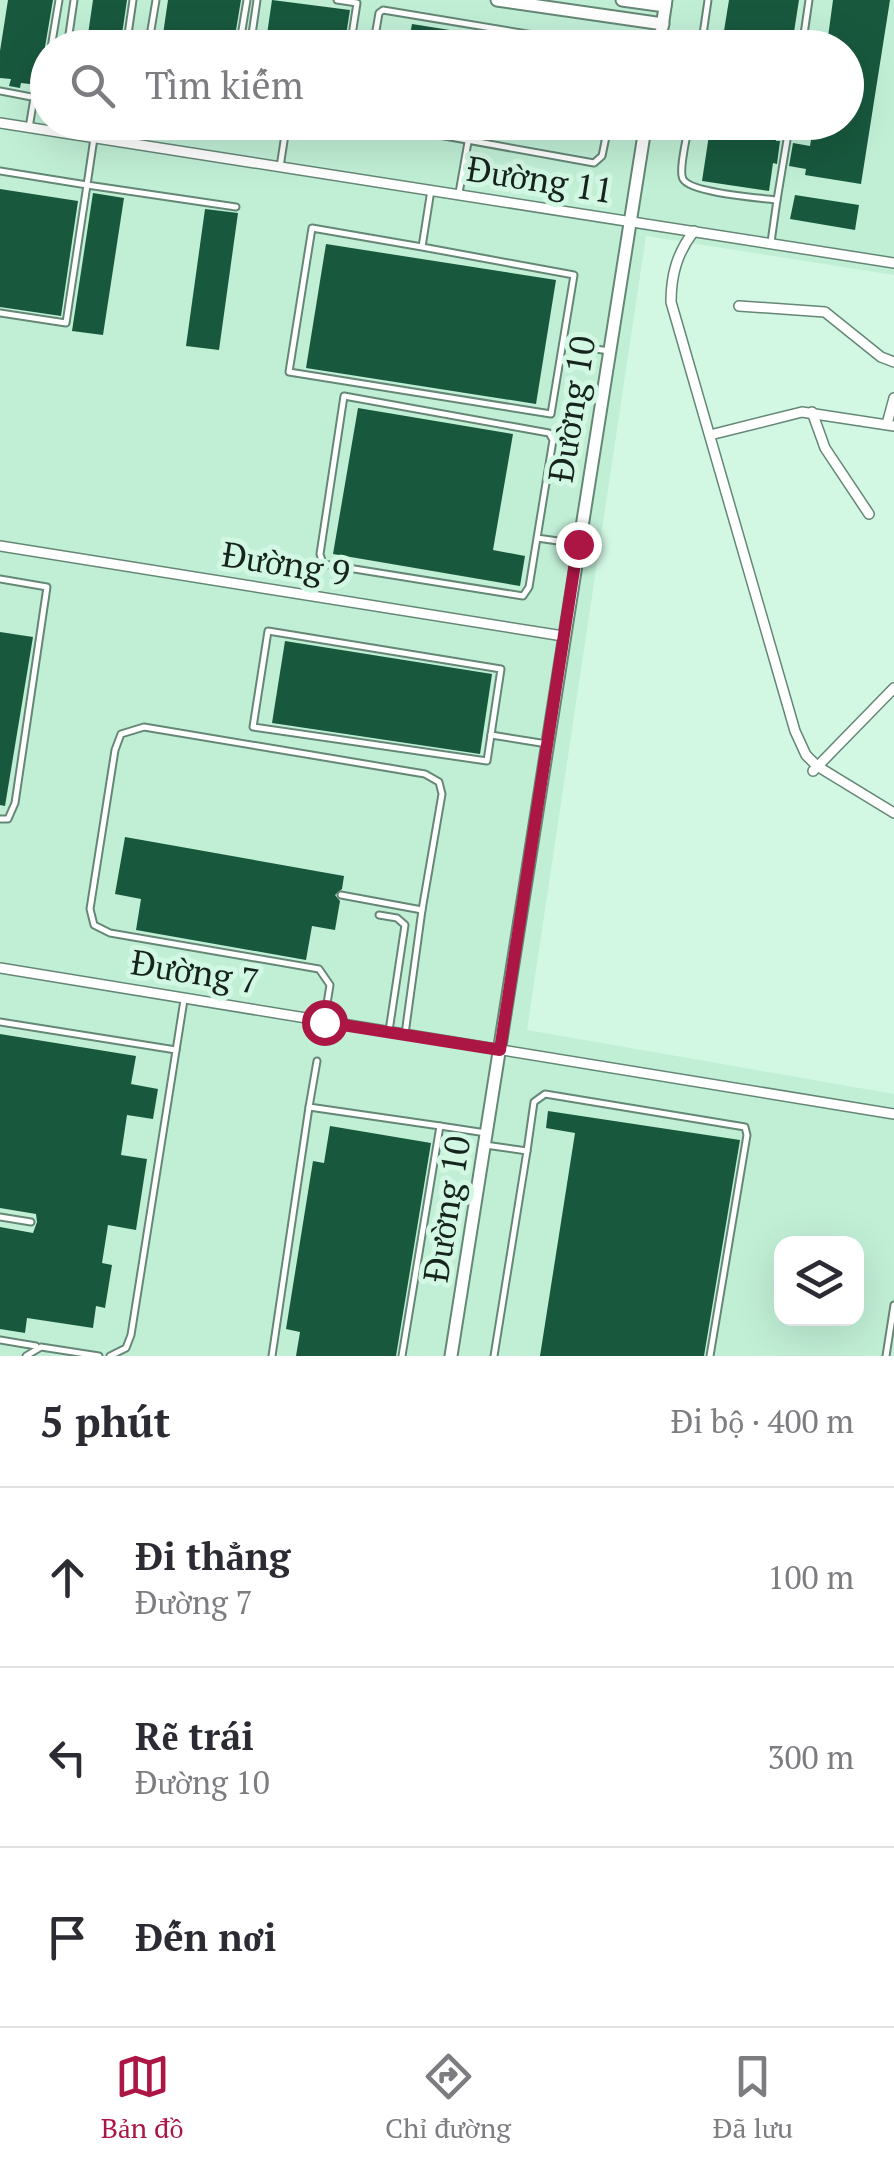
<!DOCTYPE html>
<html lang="vi">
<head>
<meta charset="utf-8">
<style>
	:root { --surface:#fff; --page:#f2f2f3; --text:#2b2b33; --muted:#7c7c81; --line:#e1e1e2; --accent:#ab1644 }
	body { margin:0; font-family:"PT Serif",serif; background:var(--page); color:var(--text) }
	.controls { position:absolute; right:30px; bottom:30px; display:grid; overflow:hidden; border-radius:20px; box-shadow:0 10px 40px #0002 }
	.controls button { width:90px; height:90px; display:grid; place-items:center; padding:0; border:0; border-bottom:2px solid var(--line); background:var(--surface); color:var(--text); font:50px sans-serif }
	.stop { position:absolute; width:30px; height:30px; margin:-22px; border:8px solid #ab1644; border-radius:50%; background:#fff }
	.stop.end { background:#ab1644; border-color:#fff; box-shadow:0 2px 10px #0008 }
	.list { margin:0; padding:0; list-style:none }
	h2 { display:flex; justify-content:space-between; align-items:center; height:130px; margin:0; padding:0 40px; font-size:42px }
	h2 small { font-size:32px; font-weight:400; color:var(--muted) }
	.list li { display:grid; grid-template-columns:65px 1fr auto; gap:30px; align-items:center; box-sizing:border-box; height:180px; padding:0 40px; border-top:2px solid var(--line) }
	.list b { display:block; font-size:38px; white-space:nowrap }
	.list p { margin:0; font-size:32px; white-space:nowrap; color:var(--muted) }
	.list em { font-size:32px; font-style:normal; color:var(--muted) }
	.icon { flex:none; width:55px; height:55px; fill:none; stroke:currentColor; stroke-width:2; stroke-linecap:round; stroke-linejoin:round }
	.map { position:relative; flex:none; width:894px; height:1356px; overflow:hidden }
	.search { position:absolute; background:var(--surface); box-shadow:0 10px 40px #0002; left:30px; right:30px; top:30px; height:110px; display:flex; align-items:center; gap:25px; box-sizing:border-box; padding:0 35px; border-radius:55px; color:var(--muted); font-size:38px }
	.sheet { height:670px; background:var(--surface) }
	nav { display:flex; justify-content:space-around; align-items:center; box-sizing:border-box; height:140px; border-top:2px solid var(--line); background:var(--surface); font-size:28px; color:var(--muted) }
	nav a { display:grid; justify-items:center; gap:5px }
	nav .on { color:var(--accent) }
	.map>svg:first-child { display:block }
</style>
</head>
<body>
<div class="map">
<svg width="894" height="1356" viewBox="0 0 894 1356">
	<rect width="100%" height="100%" fill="#d2f7e3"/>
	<path fill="#c1efd6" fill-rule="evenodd" d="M0 0H894V275L646 236 527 1030 894 1094V1356H0ZM48 48H846V122H48ZM782 1244H856V1318H782Z"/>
	<g fill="#18593e">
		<path d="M8 0H53L45 47 46 62 42 66 38 85 21 83 20 88 9 86 11 79 0 78V51Z"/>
		<path d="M93 0H127L120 48H86Z"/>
		<path d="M168 0H241L233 48H161Z"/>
		<path d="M272 0 350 10 344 48H265Z"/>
		<path d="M729 0H799L794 32H798L796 48H715L717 36 723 37Z"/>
		<path d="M833 0H890L861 184 805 175 806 169 789 166 793 143 810 146 814 122H846V48H808L810 34 828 37Z"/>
		<path d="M412 24 475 34 473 48H381L383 31 410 35Z"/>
		<path d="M711 122H779L776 141H780L777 164 773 163 769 191 702 181Z"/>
		<path d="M0 189 78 201 61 316 0 307Z"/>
		<path d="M93 193 124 198 103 335 72 331Z"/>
		<path d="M795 195 859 205 855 230 790 219Z"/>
		<path d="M205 209 238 213 219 350 186 346Z"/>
		<path d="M326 244 556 280 536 404 306 368Z"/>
		<path d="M358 408 513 434 493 550 525 556 520 586 333 554Z"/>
		<path d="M0 632 33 637 5 806 0 805Z"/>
		<path d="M285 641 492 674 480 754 272 723Z"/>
		<path d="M125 837 344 876 342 889 335 895 340 901 335 930 312 926 306 960 136 930 141 899 115 894Z"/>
		<path d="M0 1034 136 1056 131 1084 158 1089 153 1119 127 1115 121 1155 147 1159 136 1230 108 1225 102 1263 112 1265 105 1308 96 1306 93 1328 27 1318 25 1333 0 1329V1227L33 1233 37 1222 36 1214 0 1208Z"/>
		<path d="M548 1111 740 1140 704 1356H540L575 1133 546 1128Z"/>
		<path d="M330 1126 431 1143 396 1356H296L300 1332 286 1329 313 1161 324 1163Z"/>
	</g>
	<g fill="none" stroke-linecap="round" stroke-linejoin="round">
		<defs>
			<g id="service">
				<path d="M337 0 357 3 350 48"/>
				<path d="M51 48 59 0"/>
				<path d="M67 48 74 0"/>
				<path d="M126 48 133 0"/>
				<path d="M148 48 156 0"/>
				<path d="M239 48 247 0"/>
				<path d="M250 48 257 0"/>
				<path d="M373 48 379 13 383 10 612 48"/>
				<path d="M701 48 708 0"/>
				<path d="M802 48 809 0"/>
				<path d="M0 91 42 99 48 68"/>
				<path d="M204 122 227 126V122"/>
				<path d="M256 122 334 135 336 122"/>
				<path d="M367 122 594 163 602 156 609 122"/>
				<path d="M689 122C688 134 678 170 683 179 690 193 761 198 777 200L790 122"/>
				<path d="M29 128 34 98"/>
				<path d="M94 138 87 185 236 207"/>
				<path d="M133 144 136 122"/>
				<path d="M280 167 286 128"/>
				<path d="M0 171 87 185 66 323 0 313"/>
				<path d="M459 193 468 142"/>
				<path d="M771 242 777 200"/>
				<path d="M422 247 574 275 551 414 289 372 312 228 422 247 431 190"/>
				<path d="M563 344 609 351"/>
				<path d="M537 538 553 440 549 433 344 396 320 554 323 564 523 596 529 587 537 538 579 544"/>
				<path d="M0 579 47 587 15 803 8 819H0"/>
				<path d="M268 631 501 669 487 761 253 727Z"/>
				<path d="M491 735 547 744"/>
				<path d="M379 915 397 918 405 925 389 1031"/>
				<path d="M0 1022 176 1050"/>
				<path d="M324 1022 330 985 319 969 110 933 94 925 90 909 115 750 121 734 144 727 425 774 439 782 442 794 422 910 341 895"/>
				<path d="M405 1034 422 910"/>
				<path d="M317 1061 309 1107 440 1126 402 1356"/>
				<path d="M440 1126 486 1133"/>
				<path d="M485 1145 527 1151 494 1356"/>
				<path d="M527 1151 534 1102 545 1094 745 1127 747 1135 710 1356"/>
				<path d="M0 1217 31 1222"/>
				<path d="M0 1340 36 1346"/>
				<path d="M26 1356 41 1347 99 1356"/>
				<path d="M110 1356 126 1348 131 1335 184 1000"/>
				<path d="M272 1356 309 1107"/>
				<path d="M886 1356 894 1305"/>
			</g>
			<g id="minor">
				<path d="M0 123 894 263"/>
				<path d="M694 231C677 253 671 275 671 302L795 731 806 755 817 766 894 813"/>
				<path d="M739 306 825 312 881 357 894 362"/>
				<path d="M812 412 825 448 869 514"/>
				<path d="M887 424 894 398"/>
				<path d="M710 435 802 412 894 426"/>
				<path d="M0 546 563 636"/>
				<path d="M813 771 894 688"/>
				<path d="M0 968 894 1114"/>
			</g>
			<g id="tertiary">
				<path d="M497 0 663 24"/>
				<path d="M622 0 665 6"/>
				<path d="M659 48 666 0"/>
				<path d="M451 1356 646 122"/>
			</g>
		</defs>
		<use href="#service" stroke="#658775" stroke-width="9"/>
		<use href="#minor" stroke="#658775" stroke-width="12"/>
		<use href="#tertiary" stroke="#658775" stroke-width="15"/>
		<use href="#service" stroke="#fff" stroke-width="5"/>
		<use href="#minor" stroke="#fff" stroke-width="9"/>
		<use href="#tertiary" stroke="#fff" stroke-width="11"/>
	</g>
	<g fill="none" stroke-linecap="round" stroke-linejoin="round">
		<path stroke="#ab1644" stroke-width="12" d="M324 1022 500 1050 578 544"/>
	</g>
	<g text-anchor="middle" stroke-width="10" stroke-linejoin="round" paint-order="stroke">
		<g font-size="35" fill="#16241d" stroke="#d2f7e3">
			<text transform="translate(540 180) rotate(9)" y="12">Đường 11</text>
			<text transform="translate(572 409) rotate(-81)" y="12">Đường 10</text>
			<text transform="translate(286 564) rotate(9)" y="12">Đường 9</text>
			<text transform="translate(195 972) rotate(9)" y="12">Đường 7</text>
			<text transform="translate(447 1209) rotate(-81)" y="12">Đường 10</text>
		</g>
	</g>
</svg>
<div class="controls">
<button><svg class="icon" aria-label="layers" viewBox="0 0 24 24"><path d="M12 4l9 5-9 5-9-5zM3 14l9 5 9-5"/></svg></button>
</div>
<div class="stop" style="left:324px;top:1022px"></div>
<div class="stop end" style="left:578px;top:544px"></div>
<div class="search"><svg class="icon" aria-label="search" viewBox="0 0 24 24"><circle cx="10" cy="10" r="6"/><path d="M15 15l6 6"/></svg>Tìm kiếm</div>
</div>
<section class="sheet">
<h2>5 phút<small>Đi bộ · 400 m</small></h2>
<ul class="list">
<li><svg class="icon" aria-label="ahead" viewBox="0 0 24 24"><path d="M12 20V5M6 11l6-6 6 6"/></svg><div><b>Đi thẳng</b><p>Đường 7</p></div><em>100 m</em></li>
<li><svg class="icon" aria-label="left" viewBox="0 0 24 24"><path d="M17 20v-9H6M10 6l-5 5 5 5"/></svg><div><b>Rẽ trái</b><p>Đường 10</p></div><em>300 m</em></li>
<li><svg class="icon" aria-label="arrive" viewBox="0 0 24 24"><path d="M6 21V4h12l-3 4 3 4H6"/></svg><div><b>Đến nơi</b></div></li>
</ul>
</section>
<nav>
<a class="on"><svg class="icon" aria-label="map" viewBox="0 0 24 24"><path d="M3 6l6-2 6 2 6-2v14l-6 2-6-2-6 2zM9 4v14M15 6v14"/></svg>Bản đồ</a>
<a><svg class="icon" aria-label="directions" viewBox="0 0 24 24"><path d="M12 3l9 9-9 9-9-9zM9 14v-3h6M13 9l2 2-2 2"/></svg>Chỉ đường</a>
<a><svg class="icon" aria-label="saved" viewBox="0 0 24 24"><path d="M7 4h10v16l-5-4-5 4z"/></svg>Đã lưu</a>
</nav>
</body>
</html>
